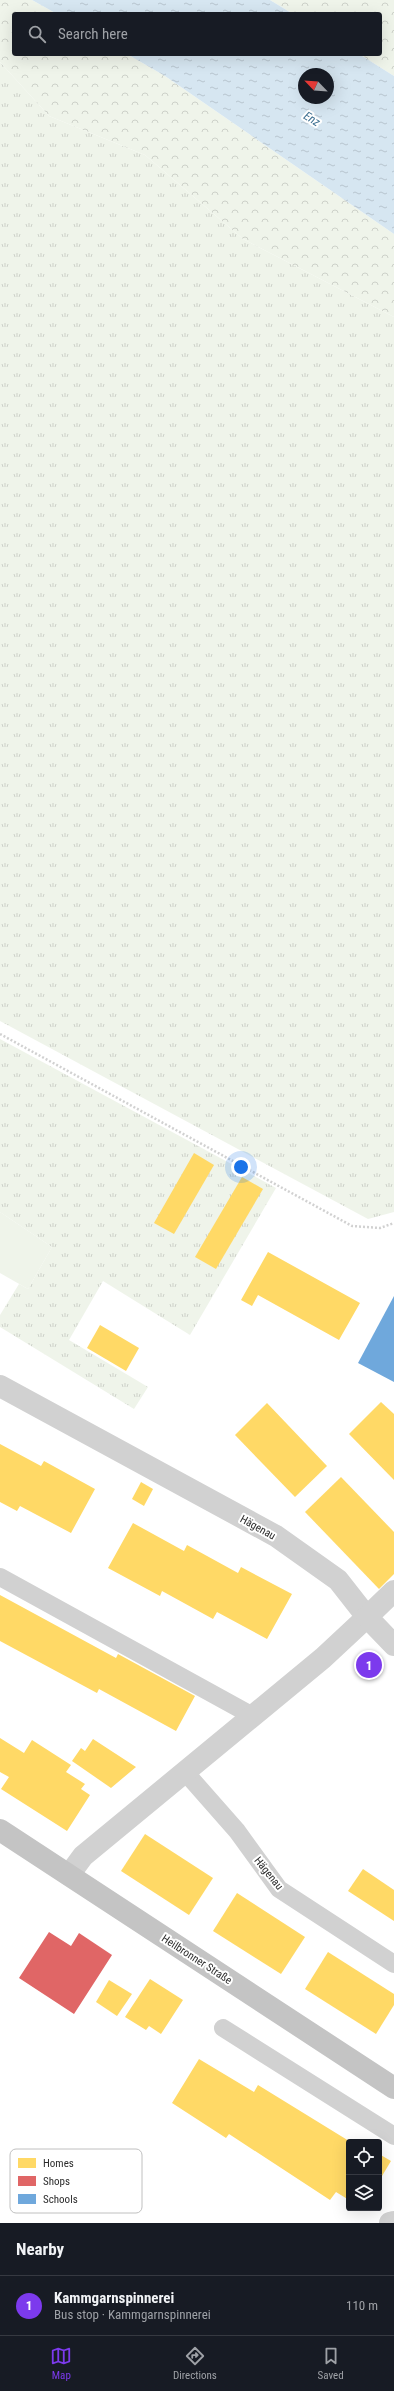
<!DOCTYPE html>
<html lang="en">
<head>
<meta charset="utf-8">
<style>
	:root { --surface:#171b24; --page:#242831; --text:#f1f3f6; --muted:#9ea1a6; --line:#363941; --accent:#7c3aed }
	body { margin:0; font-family:"Roboto Condensed",sans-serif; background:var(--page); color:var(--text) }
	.controls { position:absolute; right:12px; bottom:12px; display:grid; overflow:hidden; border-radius:4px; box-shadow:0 4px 16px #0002 }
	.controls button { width:36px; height:36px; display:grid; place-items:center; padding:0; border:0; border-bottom:1px solid var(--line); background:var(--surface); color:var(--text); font:20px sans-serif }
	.compass { position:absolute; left:298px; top:68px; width:36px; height:36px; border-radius:50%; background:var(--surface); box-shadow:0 4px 16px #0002; rotate:295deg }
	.you { position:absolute; left:241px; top:1167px; width:14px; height:14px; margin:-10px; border:3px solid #fff; border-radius:50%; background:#1a73e8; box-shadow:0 0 0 6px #1a73e833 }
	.badge { display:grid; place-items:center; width:26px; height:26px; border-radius:50%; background:var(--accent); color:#fff; font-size:13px; font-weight:700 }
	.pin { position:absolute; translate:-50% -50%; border:2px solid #fff; box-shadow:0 1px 4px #0006 }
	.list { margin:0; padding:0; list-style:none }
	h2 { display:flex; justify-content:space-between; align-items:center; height:52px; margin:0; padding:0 16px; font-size:17px }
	h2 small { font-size:13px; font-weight:400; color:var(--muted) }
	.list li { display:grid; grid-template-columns:26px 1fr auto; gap:12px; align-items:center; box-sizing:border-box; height:60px; padding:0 16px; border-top:1px solid var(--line) }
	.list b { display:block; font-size:15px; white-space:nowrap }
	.list p { margin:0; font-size:13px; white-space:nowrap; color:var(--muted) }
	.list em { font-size:13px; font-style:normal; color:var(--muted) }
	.icon { flex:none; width:22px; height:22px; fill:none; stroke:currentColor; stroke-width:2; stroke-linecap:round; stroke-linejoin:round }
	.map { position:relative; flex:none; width:394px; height:2223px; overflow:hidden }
	.search { position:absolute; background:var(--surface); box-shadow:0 4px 16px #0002; left:12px; right:12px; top:12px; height:44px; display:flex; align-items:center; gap:10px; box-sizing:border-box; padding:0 14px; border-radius:4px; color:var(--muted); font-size:15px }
	.sheet { height:112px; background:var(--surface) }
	nav { display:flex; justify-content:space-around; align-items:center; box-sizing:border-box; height:56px; border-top:1px solid var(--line); background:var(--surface); font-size:11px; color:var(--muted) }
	nav a { display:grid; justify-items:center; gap:2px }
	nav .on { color:var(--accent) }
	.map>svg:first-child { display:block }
</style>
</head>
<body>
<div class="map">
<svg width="394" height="2223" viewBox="0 0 394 2223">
	<defs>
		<pattern id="grass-tufts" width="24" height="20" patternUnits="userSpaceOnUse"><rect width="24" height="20" fill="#eff4ea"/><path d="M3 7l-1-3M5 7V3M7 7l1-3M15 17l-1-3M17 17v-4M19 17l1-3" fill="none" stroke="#cdd1c9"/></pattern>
		<pattern id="forest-crowns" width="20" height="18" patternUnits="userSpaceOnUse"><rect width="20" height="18" fill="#eff4ea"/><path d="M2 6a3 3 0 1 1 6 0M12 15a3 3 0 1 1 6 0" fill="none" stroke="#cdd1c9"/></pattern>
		<pattern id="water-ripples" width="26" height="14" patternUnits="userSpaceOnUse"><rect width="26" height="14" fill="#d6e6f1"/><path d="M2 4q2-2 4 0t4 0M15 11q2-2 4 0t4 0" fill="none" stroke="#b8c5cf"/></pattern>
	</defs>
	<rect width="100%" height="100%" fill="#fff"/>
	<g fill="url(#grass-tufts)">
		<path d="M0 62 49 116 145 155 243 239 394 317V1212L368 1219 0 1021Z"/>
		<path d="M0 1039 276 1188 190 1335 103 1281 69 1340 148 1387 134 1409 0 1327V1315L19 1284 28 1289 52 1247 0 1212Z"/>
	</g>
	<g fill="url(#forest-crowns)">
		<path d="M0 0H32L57 14H14V54H127L165 76 394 234V317L243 239 145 155 49 116 0 62Z"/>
		<path d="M270 0H394V76L359 54H380V14H293Z"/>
	</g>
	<path fill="#eff4ea" d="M0 1212 52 1247 28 1289 0 1273Z"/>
	<g fill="url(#water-ripples)" fill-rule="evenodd">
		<path d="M32 0H270L293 14H57Z"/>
		<path d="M127 54H359L394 76V234L165 76ZM304 74H328V98H304Z"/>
	</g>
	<g fill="#ffd966">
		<path d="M194 1153 214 1165 174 1234 154 1223Z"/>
		<path d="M242 1177 263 1189 216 1269 195 1257Z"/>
		<path d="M268 1252 360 1303 339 1340 258 1295 252 1306 241 1300Z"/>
		<path d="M100 1325 139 1348 126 1371 87 1348Z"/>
		<path d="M381 1402 394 1414V1480L349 1434Z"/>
		<path d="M267 1403 327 1466 295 1497 235 1435Z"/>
		<path d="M0 1444 41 1466 44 1461 95 1489 71 1533 20 1506 17 1511 0 1502Z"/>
		<path d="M341 1477 394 1532V1574L379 1589 305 1512Z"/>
		<path d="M141 1482 153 1489 144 1506 132 1499Z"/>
		<path d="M133 1523 184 1551 187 1545 238 1573 241 1567 292 1594 267 1639 217 1612 213 1619 162 1591 160 1596 108 1568Z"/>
		<path d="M0 1595 116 1658 118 1654 195 1696 176 1731 99 1689 97 1693 0 1641Z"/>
		<path d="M0 1738 24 1753 32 1740 71 1765 66 1772 85 1784 81 1789 90 1795 67 1831 1 1789 9 1777 0 1772Z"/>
		<path d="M93 1739 136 1767 111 1788 72 1761 81 1748 85 1751Z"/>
		<path d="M145 1834 213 1878 189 1915 121 1871Z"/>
		<path d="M363 1869 394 1890V1921L348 1891Z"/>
		<path d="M237 1893 305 1937 281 1974 213 1931Z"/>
		<path d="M328 1952 394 1994V2005L376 2034 305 1989Z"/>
		<path d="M150 1979 183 2000 161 2034 149 2026 146 2030 125 2017Z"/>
		<path d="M109 1980 132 1994 117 2016 96 2002Z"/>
		<path d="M199 2059 254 2092 258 2085 349 2141V2200L336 2192 330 2200 229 2134 226 2138 172 2103Z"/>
		<path d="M379 2154 391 2161 379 2181Z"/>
	</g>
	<path fill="#e06666" d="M49 1932 71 1946 79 1933 112 1955 74 2014 19 1978Z"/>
	<path fill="#6fa8dc" d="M394 1296V1382L358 1363Z"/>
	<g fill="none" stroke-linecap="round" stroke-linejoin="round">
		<path stroke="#d1d1d1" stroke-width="2.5" stroke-dasharray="2 2" stroke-linecap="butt" d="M0 1034 352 1226 380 1228 394 1223"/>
		<g stroke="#d1d1d1" stroke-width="18">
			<path d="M0 1577 253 1716"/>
			<path d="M186 1773 237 1831 279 1889 394 1964"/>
			<path d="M223 2028 394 2136"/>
		</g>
		<g stroke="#d1d1d1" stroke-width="22">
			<path d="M0 1386 276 1536 338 1580 367 1617 323 1658 83 1856 69 1875"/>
			<path d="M394 1591 367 1617 394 1645"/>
			<path d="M390 2223 394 2222"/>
		</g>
		<path stroke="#c4c4c4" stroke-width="22" d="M0 1830 394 2088"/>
	</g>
	<g text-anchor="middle" stroke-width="4" stroke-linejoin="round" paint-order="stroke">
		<g font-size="11" fill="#2c2c2c" stroke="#fff">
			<text transform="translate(258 1527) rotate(29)" y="4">Hägenau</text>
			<text transform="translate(269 1873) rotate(51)" y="4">Hägenau</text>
			<text transform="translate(197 1959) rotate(33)" y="4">Heilbronner Straße</text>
		</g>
		<g font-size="12" font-style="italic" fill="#396d8f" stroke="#fff">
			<text transform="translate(312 119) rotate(32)" y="4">Enz</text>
		</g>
	</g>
	<rect x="10" y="2149" width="132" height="64" rx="6" fill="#fff" stroke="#c0c0c0" stroke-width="1"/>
	<rect x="18" y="2158" width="18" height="10" fill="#ffd966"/>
	<rect x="18" y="2176" width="18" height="10" fill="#e06666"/>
	<rect x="18" y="2194" width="18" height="10" fill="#6fa8dc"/>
	<g font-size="11" fill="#2c2c2c">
		<text x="43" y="2167">Homes</text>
		<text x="43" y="2185">Shops</text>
		<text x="43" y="2203">Schools</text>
	</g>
</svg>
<div class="controls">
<button><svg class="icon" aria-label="locate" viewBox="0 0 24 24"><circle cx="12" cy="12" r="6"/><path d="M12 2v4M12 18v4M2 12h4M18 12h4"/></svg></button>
<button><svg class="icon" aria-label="layers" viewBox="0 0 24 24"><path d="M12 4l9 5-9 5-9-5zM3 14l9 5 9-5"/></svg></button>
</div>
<svg class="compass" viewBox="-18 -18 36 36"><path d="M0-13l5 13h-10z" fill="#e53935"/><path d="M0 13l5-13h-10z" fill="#9ea1a6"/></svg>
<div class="you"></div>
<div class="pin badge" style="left:369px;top:1665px">1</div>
<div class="search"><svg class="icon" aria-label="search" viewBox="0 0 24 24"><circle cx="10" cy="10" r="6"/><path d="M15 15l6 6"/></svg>Search here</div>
</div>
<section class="sheet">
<h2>Nearby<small></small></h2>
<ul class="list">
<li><span class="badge">1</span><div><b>Kammgarnspinnerei</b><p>Bus stop · Kammgarnspinnerei</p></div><em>110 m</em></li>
</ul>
</section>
<nav>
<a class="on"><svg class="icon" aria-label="map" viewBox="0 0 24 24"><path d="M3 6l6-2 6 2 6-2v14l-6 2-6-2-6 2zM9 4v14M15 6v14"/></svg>Map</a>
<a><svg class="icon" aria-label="directions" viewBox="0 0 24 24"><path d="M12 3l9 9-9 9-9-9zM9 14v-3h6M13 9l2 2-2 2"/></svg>Directions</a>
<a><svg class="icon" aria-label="saved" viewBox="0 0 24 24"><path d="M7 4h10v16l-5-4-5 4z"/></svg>Saved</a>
</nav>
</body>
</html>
